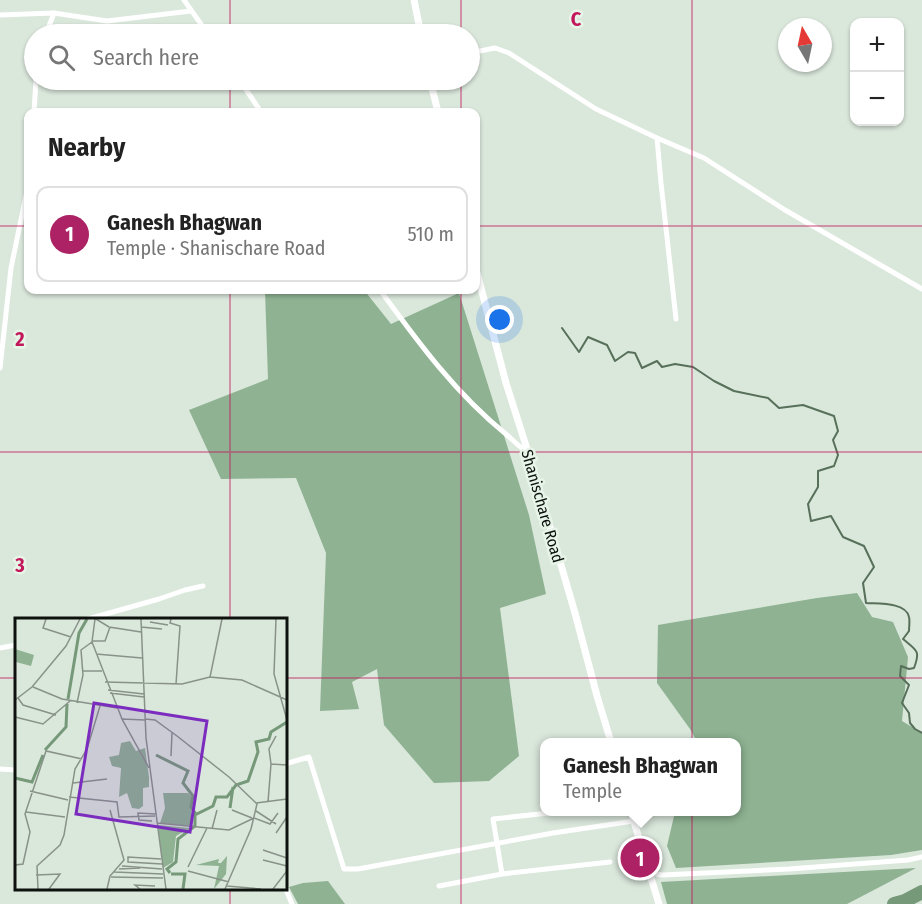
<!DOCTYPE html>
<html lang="en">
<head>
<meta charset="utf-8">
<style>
	:root { --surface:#fff; --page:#f2f2f2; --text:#222; --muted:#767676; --line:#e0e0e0; --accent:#ac2264 }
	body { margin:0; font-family:"Fira Sans Condensed",sans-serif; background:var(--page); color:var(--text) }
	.controls { position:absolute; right:18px; top:18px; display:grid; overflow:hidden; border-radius:12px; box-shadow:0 2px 4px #0004 }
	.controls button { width:54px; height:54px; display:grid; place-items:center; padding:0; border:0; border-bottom:2px solid var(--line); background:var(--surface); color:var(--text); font:30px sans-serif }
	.compass { position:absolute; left:778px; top:18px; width:54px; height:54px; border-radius:50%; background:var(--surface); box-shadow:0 2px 4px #0004; rotate:351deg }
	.you { position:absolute; left:500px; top:320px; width:21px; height:21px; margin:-15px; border:4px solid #fff; border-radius:50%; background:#1a73e8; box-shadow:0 0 0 9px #1a73e833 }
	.badge { display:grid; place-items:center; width:39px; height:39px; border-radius:50%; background:var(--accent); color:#fff; font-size:20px; font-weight:700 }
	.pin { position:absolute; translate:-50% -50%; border:3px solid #fff; box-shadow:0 2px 6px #0006 }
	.popup { position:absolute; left:540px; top:738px; width:201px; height:78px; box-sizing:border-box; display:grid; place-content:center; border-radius:12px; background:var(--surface); filter:drop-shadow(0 2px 4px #0005); font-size:20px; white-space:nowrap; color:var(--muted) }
	.popup b { font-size:22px; color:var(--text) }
	.popup::after { content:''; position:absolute; left:50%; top:100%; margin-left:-12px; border:12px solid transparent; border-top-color:var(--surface) }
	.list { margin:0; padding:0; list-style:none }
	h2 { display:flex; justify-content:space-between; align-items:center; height:78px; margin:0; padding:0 24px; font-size:26px }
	h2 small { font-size:20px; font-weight:400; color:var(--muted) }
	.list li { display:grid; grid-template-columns:39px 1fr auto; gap:18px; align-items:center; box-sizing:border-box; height:96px; margin:0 12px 12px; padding:0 12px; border:2px solid var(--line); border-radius:12px }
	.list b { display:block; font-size:22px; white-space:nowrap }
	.list p { margin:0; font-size:20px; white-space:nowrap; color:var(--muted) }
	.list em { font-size:20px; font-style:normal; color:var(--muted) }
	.icon { flex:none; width:33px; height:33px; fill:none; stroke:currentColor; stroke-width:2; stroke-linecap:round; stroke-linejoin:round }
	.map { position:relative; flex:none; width:922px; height:904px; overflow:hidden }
	.search { position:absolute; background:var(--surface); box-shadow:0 2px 4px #0004; left:24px; top:24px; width:456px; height:66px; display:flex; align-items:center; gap:15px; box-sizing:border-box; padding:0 21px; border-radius:33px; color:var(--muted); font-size:22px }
	.panel { position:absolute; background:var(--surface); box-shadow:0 2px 4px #0004; left:24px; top:108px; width:456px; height:186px; border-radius:12px }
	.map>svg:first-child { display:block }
</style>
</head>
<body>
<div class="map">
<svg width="922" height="904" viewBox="0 0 922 904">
	<rect width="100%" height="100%" fill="#dae7db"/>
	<g fill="#8eb292">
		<path d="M265 290H364L391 324 459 293 529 515 546 594 500 608 519 756 489 781 434 783 384 725 377 669 352 682 359 709 320 711 326 553 296 478 221 479 189 410 268 379Z"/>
		<path d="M857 593 872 617 893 622 908 657 902 721 922 733V850L891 855 676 868 667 846 675 812H736V742H697L690 729 657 683 658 625 817 598Z"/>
		<path d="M916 868 847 904H667L661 882Z"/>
		<path d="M328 881 345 904H298L289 887 303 883Z"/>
	</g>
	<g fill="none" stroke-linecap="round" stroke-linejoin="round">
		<path stroke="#57705a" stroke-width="2" d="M562 328 579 352 588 337 607 345 615 361 628 352 635 353 642 368 657 361 662 367 675 364 693 367 714 381 734 391 768 398 779 408 803 405 834 416 838 431 833 440 838 455 834 466 818 471V487L808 504 811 521 831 516 843 537 864 546 874 567 863 583 866 603C878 604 906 602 909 617 910 621 909 627 909 631L903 639C916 650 921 650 914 668L909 669 901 666 900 676 909 685 902 703 909 713 910 723 915 729 922 733"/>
		<path stroke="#76997a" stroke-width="14" d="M894 904 905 901 922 892"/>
		<g stroke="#fff" stroke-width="5">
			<path d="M184 0 208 34"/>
			<path d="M0 15 54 13 107 21 191 11"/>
			<path d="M46 34 54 13"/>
			<path d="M470 53 495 48 509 53 596 109 657 138 704 158 785 210 922 289"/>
			<path d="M239 80 245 88"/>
			<path d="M34 112 36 80"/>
			<path d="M261 112 245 88 329 80"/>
			<path d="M657 138 661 183 676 319"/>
			<path d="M380 290C418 342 456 394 507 435 514 441 520 448 528 452"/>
			<path d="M0 368 11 268 28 186"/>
			<path d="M88 619 159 599 185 590 203 586"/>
			<path d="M0 648 16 645"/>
			<path d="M285 764 309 757 344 869H358L553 833 634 821"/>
			<path d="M0 769 16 770"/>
			<path d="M558 812 493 819 502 874 610 862"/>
			<path d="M650 873 662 875 789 869 908 860 922 857"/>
			<path d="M439 886 502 874"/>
			<path d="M285 887 292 904"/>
		</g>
		<g stroke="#fff" stroke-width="7">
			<path d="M414 0 421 34"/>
			<path d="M430 80 438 112"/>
			<path d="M476 269 506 383 528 452 575 613 597 696 611 742"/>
			<path d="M631 812 659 904"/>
		</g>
	</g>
	<path fill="none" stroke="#c2185b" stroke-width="1.5" stroke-opacity="0.55" d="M230 0V34M461 0V34M692 0V904M230 80V112M461 80V112M0 226H28M476 226H922M230 290V619M461 290V904M0 452H922M0 678H16M285 678H922M230 888V904"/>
	<g text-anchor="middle" stroke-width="5" stroke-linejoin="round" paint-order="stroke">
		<g font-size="16" fill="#0e120e" stroke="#e7f4e8">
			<text transform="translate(543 506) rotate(74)" y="6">Shanischare Road</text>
		</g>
	</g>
	<g transform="translate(15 618)">
		<rect width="272" height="272" fill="#dae7db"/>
		<path d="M0 31 19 37 16 48 1 44ZM115 123 121 133 130 130 134 159V169L128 170V188L124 191 117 190 112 175 104 179 106 150 97 148 94 139 104 137 106 125ZM148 175H173L177 179 176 208 145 205 150 190ZM143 207 175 210 161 218 158 244 148 250ZM212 238 211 256 199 271 204 248 181 247 204 241 203 245H206Z" fill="#8eb292"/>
		<path fill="none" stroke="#76997a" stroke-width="3" d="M53 81 64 15 72 1M30 132 51 109 52 86M141 137 173 153 168 165 178 178 176 189 181 196M0 160 17 164 28 137M215 190 218 169M155 255 152 251 161 244 163 221 180 208V197L198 188 201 179H212L221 167 233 163 243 134 241 124 254 121 256 114 272 104M156 256H170L168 271"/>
		<path fill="none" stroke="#889289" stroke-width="1.5" d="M31 1 28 10 56 19M80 1 77 24 107 101M81 1 94 9 126 14M126 1 131 120 151 271M156 1 155 5 165 8 161 66M207 1 195 59 227 62 272 82M261 1 259 56 272 102M135 4 153 7M126 9 147 11M77 23H90L95 9M81 36 127 40M68 53H87M90 64 167 66 195 59M18 69 47 81 102 90M93 72 129 76M95 75 129 79M3 80 8 87 41 97M0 82 17 69 51 28 65 1M62 85 68 57 66 32 77 24M0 99 28 106 55 83M130 101 140 102 162 118 214 159 242 186 236 211 210 271M130 102 107 101 134 150M156 138 157 115M256 146 254 131 261 118M58 165 92 161M15 173 53 182M54 179 102 184 104 199 140 198M253 184 256 146 272 147M241 185 272 181M217 192 237 200M241 193 261 206M11 194 50 199M239 200 255 206 263 195M137 203 124 202 123 195 141 196M142 205 214 212 239 200M197 211 202 192M261 215 272 199M248 232 272 240M146 241 113 239V244L147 246M248 242 272 248M0 247 8 246 15 214 10 196 31 133 67 141M107 248 147 251M173 249 192 210M104 251 125 250M173 253 214 264M99 254 148 256M21 257 45 256 34 271M96 259 148 260M212 268 246 271M23 271 22 248 45 227 49 217 60 151 72 131 85 88M92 271 95 258 109 242 95 192M125 271 120 267 140 268M258 271 272 253"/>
		<path fill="#7b2cbf" fill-opacity="0.15" stroke="#7b2cbf" stroke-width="3" d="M79 85 192 103 175 214 61 196Z"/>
		<rect width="272" height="272" fill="none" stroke="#0e120e" stroke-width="3"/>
	</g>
	<g font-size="20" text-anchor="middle" font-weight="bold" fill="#c2185b" stroke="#e7f4e8" stroke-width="5" stroke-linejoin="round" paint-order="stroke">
		<text x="576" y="26">C</text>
		<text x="20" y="346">2</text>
		<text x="20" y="572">3</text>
	</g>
</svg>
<div class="controls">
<button>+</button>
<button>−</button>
</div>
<svg class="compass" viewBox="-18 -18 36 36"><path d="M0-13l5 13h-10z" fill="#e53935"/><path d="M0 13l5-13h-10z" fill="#767676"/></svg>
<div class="you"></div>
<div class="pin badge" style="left:640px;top:858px">1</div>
<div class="popup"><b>Ganesh Bhagwan</b>Temple</div>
<div class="search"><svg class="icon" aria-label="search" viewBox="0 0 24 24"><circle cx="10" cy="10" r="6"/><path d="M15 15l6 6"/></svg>Search here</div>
<section class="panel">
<h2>Nearby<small></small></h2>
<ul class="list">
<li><span class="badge">1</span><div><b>Ganesh Bhagwan</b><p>Temple · Shanischare Road</p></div><em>510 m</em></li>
</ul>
</section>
</div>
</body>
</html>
